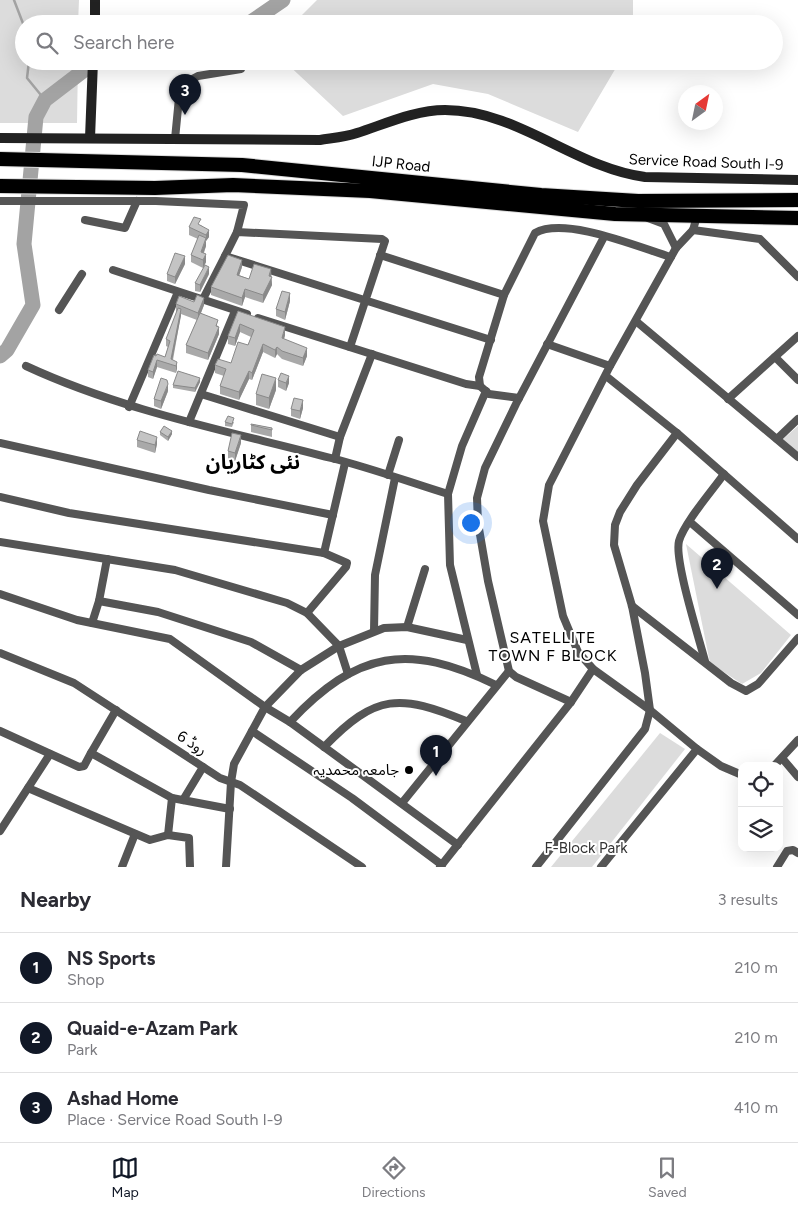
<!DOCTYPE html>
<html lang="en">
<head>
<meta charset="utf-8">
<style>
	:root { --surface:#fff; --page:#f2f2f3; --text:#2b2b33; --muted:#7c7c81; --line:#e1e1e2; --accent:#111827 }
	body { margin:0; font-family:Figtree,"Noto Sans Arabic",sans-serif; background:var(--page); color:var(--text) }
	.controls { position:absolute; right:15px; bottom:15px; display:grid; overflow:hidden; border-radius:10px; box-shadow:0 5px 20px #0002 }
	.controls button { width:45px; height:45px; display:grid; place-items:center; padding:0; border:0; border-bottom:1px solid var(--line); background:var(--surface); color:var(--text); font:25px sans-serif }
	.compass { position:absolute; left:678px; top:85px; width:45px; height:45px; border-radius:50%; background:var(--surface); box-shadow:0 5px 20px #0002; rotate:33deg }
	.you { position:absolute; left:470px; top:522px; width:18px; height:18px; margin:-12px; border:4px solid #fff; border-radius:50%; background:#1a73e8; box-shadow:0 0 0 8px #1a73e833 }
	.badge { display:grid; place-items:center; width:32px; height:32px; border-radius:50%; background:var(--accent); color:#fff; font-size:16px; font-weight:700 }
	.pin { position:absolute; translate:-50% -41px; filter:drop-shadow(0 1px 2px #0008) }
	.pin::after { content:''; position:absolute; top:26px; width:18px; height:15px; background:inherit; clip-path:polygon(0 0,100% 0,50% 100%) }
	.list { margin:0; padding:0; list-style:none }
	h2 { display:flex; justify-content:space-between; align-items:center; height:65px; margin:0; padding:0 20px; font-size:21px }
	h2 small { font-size:16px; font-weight:400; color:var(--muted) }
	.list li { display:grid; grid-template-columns:32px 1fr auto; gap:15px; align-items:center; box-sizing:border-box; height:70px; padding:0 20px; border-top:1px solid var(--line) }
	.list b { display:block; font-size:19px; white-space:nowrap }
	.list p { margin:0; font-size:16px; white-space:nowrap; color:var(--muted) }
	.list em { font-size:16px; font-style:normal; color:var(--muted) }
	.icon { flex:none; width:28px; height:28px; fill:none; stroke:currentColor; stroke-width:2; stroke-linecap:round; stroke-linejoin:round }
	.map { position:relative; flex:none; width:798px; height:867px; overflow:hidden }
	.search { position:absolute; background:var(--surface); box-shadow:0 5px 20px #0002; left:15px; right:15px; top:15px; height:55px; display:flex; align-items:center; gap:12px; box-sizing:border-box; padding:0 18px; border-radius:28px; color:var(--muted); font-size:19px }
	.sheet { height:275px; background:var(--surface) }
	nav { display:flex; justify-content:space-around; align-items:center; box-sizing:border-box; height:70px; border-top:1px solid var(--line); background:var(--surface); font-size:14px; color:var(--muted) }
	nav a { display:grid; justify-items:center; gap:2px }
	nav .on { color:var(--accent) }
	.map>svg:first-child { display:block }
</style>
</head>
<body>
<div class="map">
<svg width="798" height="867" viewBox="0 0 798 867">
	<rect width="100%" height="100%" fill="#fff"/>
	<g fill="#dcdcdc">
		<path d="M0 0H79L78 24H24V61H78L77 123H0Z"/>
		<path d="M317 0H633V24H293Z"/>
		<path d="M284 61H620L578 132 488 94 433 84 343 116Z"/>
		<path d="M798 426V454L782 440Z"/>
		<path d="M686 544 791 635 761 673 742 684 710 663Z"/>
		<path d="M660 733 685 749 592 867H551Z"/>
	</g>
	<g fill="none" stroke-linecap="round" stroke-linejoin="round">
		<g stroke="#a3a3a3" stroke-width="2.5">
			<path d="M14 0 24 26"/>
			<path d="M29 61 27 78 45 100"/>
		</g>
		<g stroke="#a3a3a3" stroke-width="15">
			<path d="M248 24 283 0"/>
			<path d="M0 356 7 350 33 305 24 244 36 117 45 100 96 61"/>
		</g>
		<defs>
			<g id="highway">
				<path d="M0 159 242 165 541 195 638 201 798 200"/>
				<path d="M0 186 155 188 233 185 370 191 615 214 798 218"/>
			</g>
		</defs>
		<use href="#highway" stroke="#dbdbdb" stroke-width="16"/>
		<g stroke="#555" stroke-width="8">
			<path d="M175 139 179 98 185 83 198 76 241 69"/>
			<path d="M0 201H156L244 205 237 232"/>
			<path d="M697 216 693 230 676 248 610 366 549 485 543 521 563 616 578 652 593 669 650 710 697 749 721 766 742 775"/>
			<path d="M648 218 664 224 676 248"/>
			<path d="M85 220 125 228 137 201"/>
			<path d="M693 230 760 239 798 277"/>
			<path d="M380 255 504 295"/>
			<path d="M113 270 247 314"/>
			<path d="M203 299 225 256"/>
			<path d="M59 310 82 274"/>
			<path d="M258 318 466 384 480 386"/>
			<path d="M637 322 798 457"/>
			<path d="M547 344 610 366"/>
			<path d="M350 347 384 244 385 241 382 239 237 232 225 256 491 340"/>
			<path d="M775 357 798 380"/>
			<path d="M26 366C123 411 228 431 331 458 371 468 409 482 448 494L450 565 477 675"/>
			<path d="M606 376 677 433 798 539"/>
			<path d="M201 394 340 437"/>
			<path d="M519 398 489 394 480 386 479 377 504 295 535 233C565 216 638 247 671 257"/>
			<path d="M728 399 798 336"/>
			<path d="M129 407 178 292"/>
			<path d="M189 422 235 311"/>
			<path d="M777 439 798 419"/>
			<path d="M0 443 209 490 333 515"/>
			<path d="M335 459 340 437 372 354"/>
			<path d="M388 475 399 440"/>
			<path d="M448 494 462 446 486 391"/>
			<path d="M0 497 69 513 324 553 347 563 346 567 307 613"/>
			<path d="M690 522 798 615"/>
			<path d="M0 542 175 570 287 603 307 613 339 646 348 674"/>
			<path d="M324 553 345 463"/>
			<path d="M0 594 77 620 170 639 265 707 290 722 458 845"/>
			<path d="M99 601 158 612 251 642 301 670"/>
			<path d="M632 606 731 683 746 691 758 684 798 638"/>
			<path d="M92 623 99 601 107 559"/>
			<path d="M407 627 425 569"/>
			<path d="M374 631 375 575 395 478"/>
			<path d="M0 653 74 683 220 778 240 785 362 867"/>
			<path d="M705 661C699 638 674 560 679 541 684 523 712 491 724 474"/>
			<path d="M571 702 516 677 509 671 488 581 478 523 477 498 485 468 516 404 604 237"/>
			<path d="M290 722C357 651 408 642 496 685"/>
			<path d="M0 731 79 767 84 766 91 753 172 798 230 809"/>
			<path d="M252 731 352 798 442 865"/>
			<path d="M324 747C376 693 400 694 466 721"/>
			<path d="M91 753 116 710"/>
			<path d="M782 758 798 777"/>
			<path d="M774 766 798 740"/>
			<path d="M28 788 150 840 168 835 189 838 190 867"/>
			<path d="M183 800 203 767"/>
			<path d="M402 803 509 671"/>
			<path d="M0 831 50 754"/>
			<path d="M168 835 172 798"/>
			<path d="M122 867 135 834"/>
			<path d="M226 867 231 782 234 764 265 707 301 670 339 646 384 628 407 627 467 640"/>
			<path d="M440 867 571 702 593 669"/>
			<path d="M536 867 645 729 650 710 645 673 632 606 614 545 615 525 620 512 637 485 677 433"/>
			<path d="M601 867 697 749"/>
			<path d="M777 867 787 851 793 850 798 853"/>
		</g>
		<g stroke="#222" stroke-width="10">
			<path d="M95 24V0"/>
			<path d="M0 138 320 140C332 138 345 137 357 133 385 124 415 110 445 110 518 110 575 168 645 177L798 180"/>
			<path d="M90 138 93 61"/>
		</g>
		<use href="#highway" stroke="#000" stroke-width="14"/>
	</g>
	<g fill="#a9a9a9">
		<path d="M201 225 209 237 206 241V246L204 253 206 262 203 268 191 262V255L198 239 189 235V227Z"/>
		<path d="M185 264 175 284 167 281V274Z"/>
		<path d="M242 267 239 275 249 279 271 277 272 285 263 303 245 297 242 306 211 295V287Z"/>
		<path d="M209 274 200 292 195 291V283Z"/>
		<path d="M290 301 285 320 276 316V309Z"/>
		<path d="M194 302 204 305 201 313 218 326 219 334 208 360 186 353V345L197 320 181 314 173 360 177 368 176 373 157 367 153 379 148 377V370L156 356 165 357 168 347 166 346V339L177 312H176V304Z"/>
		<path d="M238 311 285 335 284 339 307 356 303 366 282 359 277 354 275 358 263 352 252 380 249 379 239 400 220 394V386L224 376 215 373V365L231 363 248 345 251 337 240 332 235 346 228 344V336Z"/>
		<path d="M278 380 289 383 286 391 278 387Z"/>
		<path d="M200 382 195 392 173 388V385Z"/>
		<path d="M276 390 269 409 256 405V394Z"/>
		<path d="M168 391 161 409 154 406V399Z"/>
		<path d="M303 408 300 419 291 416V409Z"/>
		<path d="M225 422H234L232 427 225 426Z"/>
		<path d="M251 424 272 428V437L251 432Z"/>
		<path d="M160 432 172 434 168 441 160 435Z"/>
		<path d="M137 440 157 444 155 453 137 447Z"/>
		<path d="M241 443 235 461 228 459V451Z"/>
	</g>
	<g fill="#898989">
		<path d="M209 230V237L206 241V246L201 259V252L206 240V235Z"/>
		<path d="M206 254V262L203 268V260Z"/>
		<path d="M185 256V264L175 284V277Z"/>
		<path d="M242 260V267L237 282V275Z"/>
		<path d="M209 267V274L200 292V285Z"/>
		<path d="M271 269 272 285 263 303V295Z"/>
		<path d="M245 289V297L242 306V298Z"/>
		<path d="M290 293V301L285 320V312Z"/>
		<path d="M204 298V305L198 320V313Z"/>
		<path d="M181 309V316L171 366V359Z"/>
		<path d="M240 324V332L235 346V338Z"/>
		<path d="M219 327V334L208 360V353Z"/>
		<path d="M285 327V335L282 346V338Z"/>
		<path d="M263 344V352L252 380V373Z"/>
		<path d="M277 347V354L275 358V350Z"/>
		<path d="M307 348V356L303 366V358Z"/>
		<path d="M157 360V367L153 379V372Z"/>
		<path d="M177 362V368L176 373V366Z"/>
		<path d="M249 371V379L239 400V392Z"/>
		<path d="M289 376V383L286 391V383Z"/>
		<path d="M200 378V382L195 392V388Z"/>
		<path d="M276 378V390L269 409V398Z"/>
		<path d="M168 384V391L161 409V401Z"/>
		<path d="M303 400V408L300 419V411Z"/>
		<path d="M172 431V434L168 441V437Z"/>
		<path d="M241 435V443L235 461V453Z"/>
		<path d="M157 437V444L155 453V445Z"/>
	</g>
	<g fill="#c4c4c4" stroke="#898989">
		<path d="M194 217 201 219 198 224 209 230 206 235 189 227Z"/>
		<path d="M199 235 206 238 201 252 206 254 203 260 191 255Z"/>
		<path d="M175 253 185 256 175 277 167 274Z"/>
		<path d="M228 255 242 260 237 275 249 279 254 264 271 269 269 276 272 277 263 295 245 289 242 298 211 287Z"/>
		<path d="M205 265 209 267 200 285 195 283Z"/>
		<path d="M282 291 290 293 285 312 276 309Z"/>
		<path d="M197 295 204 298 198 313 176 304 179 296 194 302Z"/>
		<path d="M178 308 181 309 171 359 177 362 176 366 157 360 153 372 148 370 154 355 156 356 157 354 165 357 170 341 166 339Z"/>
		<path d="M238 311 285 327 282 338 307 348 303 358 282 351 277 347 275 350 263 344 252 373 249 371 239 392 220 386 226 369 215 365 218 359 231 363 238 342 248 345 254 330 240 324 235 338 228 336Z"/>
		<path d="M200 313 218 320 216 326 219 327 208 353 186 345Z"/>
		<path d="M178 371 200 378 195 388 173 385Z"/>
		<path d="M281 373 289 376 286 383 278 380Z"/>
		<path d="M262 374 276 378 269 398 256 394Z"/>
		<path d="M161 378 167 380 168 384 161 401 154 399Z"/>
		<path d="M294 398 303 400 300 411 291 409Z"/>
		<path d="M228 416 234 418 232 424 225 422Z"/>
		<path d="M251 424 272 428V430L251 425Z"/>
		<path d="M164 426 172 431 168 437 160 432Z"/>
		<path d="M140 431 157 437 155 445 137 440Z"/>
		<path d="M232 433 241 435 235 453 228 451Z"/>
	</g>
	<circle fill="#000" stroke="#fff" stroke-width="2" cx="409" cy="770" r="5"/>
	<g text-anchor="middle" stroke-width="4" stroke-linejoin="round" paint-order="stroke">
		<g font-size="15" fill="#000" stroke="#fff">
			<text transform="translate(706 162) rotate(2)" y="5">Service Road South I-9</text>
			<text transform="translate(401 164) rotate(6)" y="5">IJP Road</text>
			<text transform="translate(192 743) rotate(33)" y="5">روڈ 6</text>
		</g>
		<g font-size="15" fill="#000" stroke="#fff" text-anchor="end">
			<text x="399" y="775">جامعہ محمدیہ</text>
		</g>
		<g font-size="15" fill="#333" stroke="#fff">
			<text x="586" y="853">F-Block Park</text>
		</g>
		<g font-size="16" letter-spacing="1" fill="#000" stroke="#fff">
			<text x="553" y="643">SATELLITE<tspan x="553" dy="18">TOWN F BLOCK</tspan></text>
		</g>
		<g font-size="20" font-weight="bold" fill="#000" stroke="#fff">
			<text x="253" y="469">نئی کٹاریان</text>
		</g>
	</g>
</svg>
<div class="controls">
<button><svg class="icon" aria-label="locate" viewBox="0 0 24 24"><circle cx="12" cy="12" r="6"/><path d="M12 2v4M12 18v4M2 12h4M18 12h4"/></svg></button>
<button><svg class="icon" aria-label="layers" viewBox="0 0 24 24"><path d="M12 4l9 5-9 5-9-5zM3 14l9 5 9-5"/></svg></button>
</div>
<svg class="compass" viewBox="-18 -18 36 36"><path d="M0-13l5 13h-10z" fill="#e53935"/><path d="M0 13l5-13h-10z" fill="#7c7c81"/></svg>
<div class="you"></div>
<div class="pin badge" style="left:436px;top:776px">1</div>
<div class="pin badge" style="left:717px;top:589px">2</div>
<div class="pin badge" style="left:185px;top:115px">3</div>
<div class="search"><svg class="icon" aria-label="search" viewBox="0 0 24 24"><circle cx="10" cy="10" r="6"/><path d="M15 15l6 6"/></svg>Search here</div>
</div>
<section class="sheet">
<h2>Nearby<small>3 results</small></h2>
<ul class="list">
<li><span class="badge">1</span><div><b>NS Sports</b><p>Shop</p></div><em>210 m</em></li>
<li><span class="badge">2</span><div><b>Quaid-e-Azam Park</b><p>Park</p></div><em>210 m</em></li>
<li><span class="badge">3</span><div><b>Ashad Home</b><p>Place · Service Road South I-9</p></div><em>410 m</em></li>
</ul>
</section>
<nav>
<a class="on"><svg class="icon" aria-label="map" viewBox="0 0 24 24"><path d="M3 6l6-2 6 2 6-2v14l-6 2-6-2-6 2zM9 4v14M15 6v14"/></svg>Map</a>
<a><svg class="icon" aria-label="directions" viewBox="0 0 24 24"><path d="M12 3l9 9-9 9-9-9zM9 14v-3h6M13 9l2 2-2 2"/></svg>Directions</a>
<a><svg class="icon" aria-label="saved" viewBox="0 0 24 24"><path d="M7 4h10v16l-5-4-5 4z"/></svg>Saved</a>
</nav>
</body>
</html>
